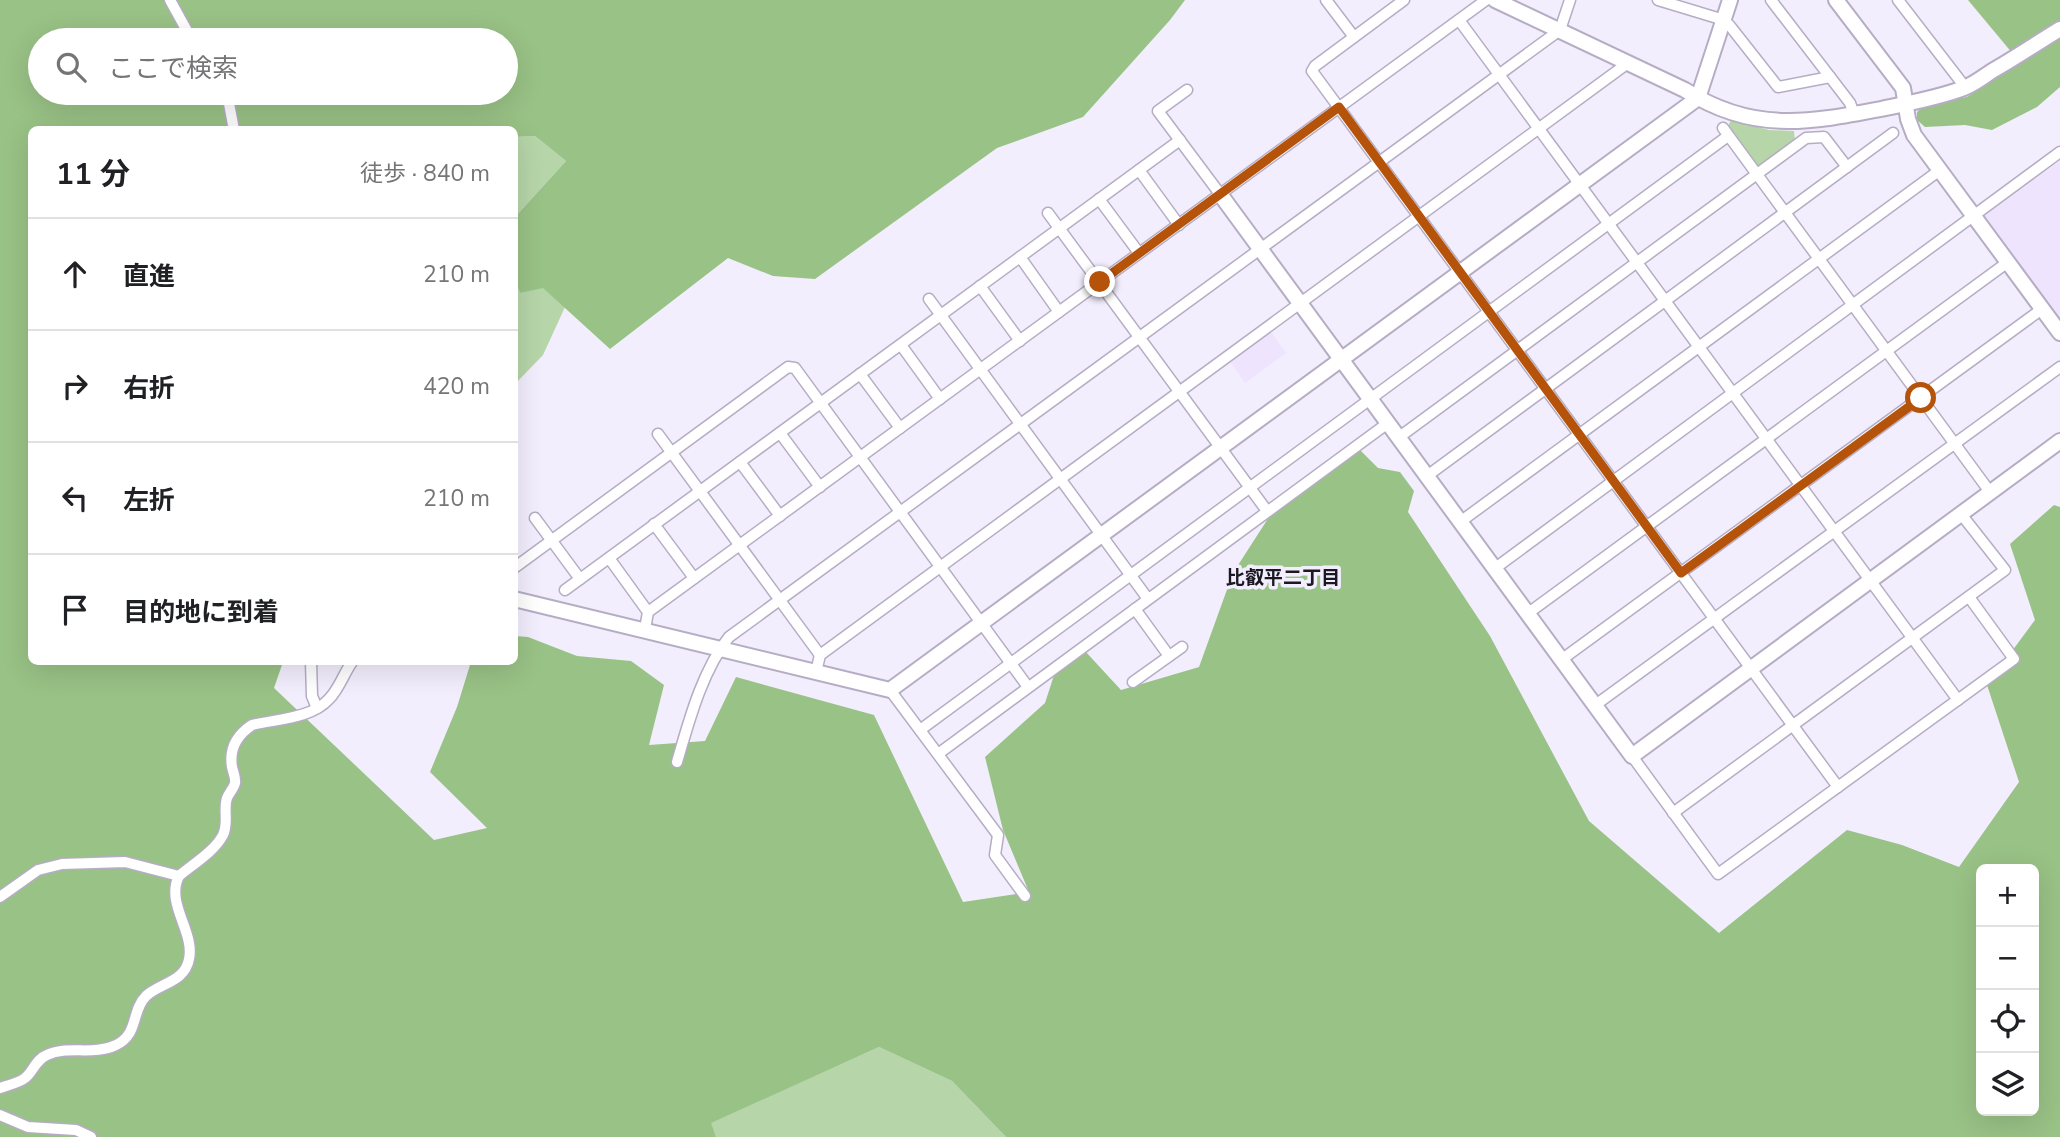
<!DOCTYPE html>
<html lang="ja">
<head>
<meta charset="utf-8">
<style>
	:root { --surface:#fff; --page:#f6f6f6; --text:#202124; --muted:#757577; --line:#e0e0e0 }
	body { margin:0; font-family:"Nunito Sans","Noto Sans JP",sans-serif; background:var(--page); color:var(--text) }
	.controls { position:absolute; right:21px; bottom:21px; display:grid; overflow:hidden; border-radius:10px; box-shadow:0 7px 28px #0002 }
	.controls button { width:63px; height:63px; display:grid; place-items:center; padding:0; border:0; border-bottom:2px solid var(--line); background:var(--surface); color:var(--text); font:35px sans-serif }
	.stop { position:absolute; width:21px; height:21px; margin:-16px; border:5px solid #b45309; border-radius:50%; background:#fff }
	.stop.end { background:#b45309; border-color:#fff; box-shadow:0 2px 7px #0008 }
	.list { margin:0; padding:0; list-style:none }
	h2 { display:flex; justify-content:space-between; align-items:center; height:91px; margin:0; padding:0 28px; font-size:30px }
	h2 small { font-size:23px; font-weight:400; color:var(--muted) }
	.list li { display:grid; grid-template-columns:46px 1fr auto; gap:21px; align-items:center; box-sizing:border-box; height:112px; padding:0 28px; border-top:2px solid var(--line) }
	.list b { display:block; font-size:26px; white-space:nowrap }
	.list em { font-size:23px; font-style:normal; color:var(--muted) }
	.icon { flex:none; width:38px; height:38px; fill:none; stroke:currentColor; stroke-width:2; stroke-linecap:round; stroke-linejoin:round }
	.map { position:relative; flex:none; width:2060px; height:1137px; overflow:hidden }
	.search { position:absolute; background:var(--surface); box-shadow:0 7px 28px #0002; left:28px; top:28px; width:490px; height:77px; display:flex; align-items:center; gap:18px; box-sizing:border-box; padding:0 24px; border-radius:38px; color:var(--muted); font-size:26px }
	.panel { position:absolute; background:var(--surface); box-shadow:0 7px 28px #0002; left:28px; top:126px; width:490px; height:539px; border-radius:10px }
	.map>svg:first-child { display:block }
</style>
</head>
<body>
<div class="map">
<svg width="2060" height="1137" viewBox="0 0 2060 1137">
	<rect width="100%" height="100%" fill="#f3eefd"/>
	<g fill="#eee4fe">
		<path d="M2060 161V325L1981 218Z"/>
		<path d="M1272 333 1286 353 1245 383 1229 360 1263 335Z"/>
	</g>
	<g fill="#b6d5a8">
		<path d="M1731 120 1769 130 1794 131 1795 141 1758 169 1727 128Z"/>
		<path d="M535 136 566 161 515 217V137Z"/>
		<path d="M514 281 520 293 543 287 565 307 543 355 515 384Z"/>
		<path d="M879 1047 952 1081 1006 1137H716L710 1123Z"/>
	</g>
	<g fill="#99c286" fill-rule="evenodd">
		<path d="M0 0H1185L1170 20 1083 117 997 148 815 279 773 276 728 258 610 349 543 288 520 293 515 281V217L566 161 535 136 515 137 514 130H32V662H283L274 688 434 840 487 828 430 772 457 707 470 665 473 662H514L515 636 528 637 577 656 631 661 664 685 649 745 705 741 736 677 874 715 963 902 1029 892 1003 830 985 757 1045 703 1055 672 1085 651 1121 690 1199 667 1233 573 1269 517 1359 449 1378 468 1400 472 1414 491 1408 512 1490 636 1589 821 1719 933 1847 830 1902 845 1959 867 2019 782 1987 685 2035 620 2010 544 2054 505 2060 507V1137H1006L952 1081 879 1047 711 1123 716 1137H0ZM40 40H506V93H40ZM1981 869H2034V1111H1981Z"/>
		<path d="M1968 0H2060V26L2013 54Z"/>
		<path d="M2060 37V87L2037 107 1992 130 1965 125 1925 127 1917 120V112L1926 104 1967 97Z"/>
	</g>
	<g fill="none" stroke-linecap="round" stroke-linejoin="round">
		<defs>
			<g id="street">
				<path d="M170 0 192 40"/>
				<path d="M1326 0 1354 37"/>
				<path d="M1404 0 1315 66 1312 71 1838 787"/>
				<path d="M1658 0 1724 20 1730 26 1778 87 1830 77"/>
				<path d="M1771 0 1850 103 1854 114"/>
				<path d="M1898 0 1965 87"/>
				<path d="M1459 20 1958 700"/>
				<path d="M1187 90 1158 111 1220 194"/>
				<path d="M227 93 234 130"/>
				<path d="M1723 128 1990 492"/>
				<path d="M1139 170 1179 225"/>
				<path d="M1099 199 1139 253"/>
				<path d="M1048 213 1267 511"/>
				<path d="M1020 257 1059 312"/>
				<path d="M980 286 1020 341"/>
				<path d="M929 299 1148 599"/>
				<path d="M901 345 940 399"/>
				<path d="M860 374 900 428"/>
				<path d="M780 433 820 487"/>
				<path d="M658 434 820 655"/>
				<path d="M1398 438 1806 138 1824 137 1847 167"/>
				<path d="M740 462 780 516"/>
				<path d="M1427 476 1893 133"/>
				<path d="M535 518 580 579"/>
				<path d="M1460 522 1940 170"/>
				<path d="M654 524 694 578"/>
				<path d="M609 558 648 612"/>
				<path d="M514 568 788 367 795 368 1028 687"/>
				<path d="M1494 569 2060 152"/>
				<path d="M565 590 1180 140"/>
				<path d="M1135 609 1169 656"/>
				<path d="M1527 614 2008 262"/>
				<path d="M645 629 648 612 1486 0"/>
				<path d="M1561 660 2042 309"/>
				<path d="M311 662 312 696 317 708"/>
				<path d="M816 672 820 655 1628 63"/>
				<path d="M1133 682 1182 647"/>
				<path d="M890 690 998 835 995 855 1025 896"/>
				<path d="M1594 706 2060 367"/>
				<path d="M920 730 1728 136"/>
				<path d="M938 754 1388 423"/>
				<path d="M1632 756 1718 874 2014 659 1969 597"/>
				<path d="M677 762C689 721 702 671 729 637L1560 30 1570 0"/>
				<path d="M1673 813 2005 570 1961 514"/>
				<path d="M0 897 38 870 62 864 125 862 179 876"/>
				<path d="M0 1088C8 1085 19 1083 25 1078 33 1072 36 1059 47 1055 68 1045 93 1056 116 1045 139 1034 131 1011 146 996 160 983 185 982 189 959 195 932 165 903 179 876 193 864 214 852 223 835 229 823 223 810 227 798 229 793 234 788 235 783 236 778 233 772 232 767 229 749 237 735 252 725 276 719 311 719 329 699 339 689 344 673 352 662"/>
				<path d="M0 1115 28 1127 76 1130 91 1137"/>
			</g>
			<g id="secondary">
				<path d="M1495 0 1685 90C1752 133 1808 123 1881 109 1909 103 1938 98 1964 88 1974 84 1983 77 1992 71 2015 58 2037 43 2060 29"/>
				<path d="M1836 0 1903 88 1908 119 1914 135 2060 333"/>
				<path d="M1220 194 1632 756 2060 441"/>
				<path d="M514 599 890 690 1698 98 1730 0"/>
			</g>
		</defs>
		<use href="#street" stroke="#b6adc4" stroke-width="13"/>
		<use href="#secondary" stroke="#b6adc4" stroke-width="18"/>
		<use href="#street" stroke="#fff" stroke-width="10"/>
		<use href="#secondary" stroke="#fff" stroke-width="14"/>
	</g>
	<g fill="none" stroke-linecap="round" stroke-linejoin="round">
		<path stroke="#b45309" stroke-width="9" d="M1100 282 1339 107 1681 573 1921 398"/>
	</g>
	<g text-anchor="middle" stroke-width="7" stroke-linejoin="round" paint-order="stroke">
		<g font-size="19" font-weight="bold" fill="#1b1821" stroke="#f3eefd">
			<text x="1283" y="584">比叡平二丁目</text>
		</g>
	</g>
</svg>
<div class="controls">
<button>+</button>
<button>−</button>
<button><svg class="icon" aria-label="locate" viewBox="0 0 24 24"><circle cx="12" cy="12" r="6"/><path d="M12 2v4M12 18v4M2 12h4M18 12h4"/></svg></button>
<button><svg class="icon" aria-label="layers" viewBox="0 0 24 24"><path d="M12 4l9 5-9 5-9-5zM3 14l9 5 9-5"/></svg></button>
</div>
<div class="stop" style="left:1921px;top:398px"></div>
<div class="stop end" style="left:1100px;top:282px"></div>
<div class="search"><svg class="icon" aria-label="search" viewBox="0 0 24 24"><circle cx="10" cy="10" r="6"/><path d="M15 15l6 6"/></svg>ここで検索</div>
<section class="panel">
<h2>11 分<small>徒歩 · 840 m</small></h2>
<ul class="list">
<li><svg class="icon" aria-label="ahead" viewBox="0 0 24 24"><path d="M12 20V5M6 11l6-6 6 6"/></svg><div><b>直進</b></div><em>210 m</em></li>
<li><svg class="icon" aria-label="right" viewBox="0 0 24 24"><path d="M7 20v-9h11M14 6l5 5-5 5"/></svg><div><b>右折</b></div><em>420 m</em></li>
<li><svg class="icon" aria-label="left" viewBox="0 0 24 24"><path d="M17 20v-9H6M10 6l-5 5 5 5"/></svg><div><b>左折</b></div><em>210 m</em></li>
<li><svg class="icon" aria-label="arrive" viewBox="0 0 24 24"><path d="M6 21V4h12l-3 4 3 4H6"/></svg><div><b>目的地に到着</b></div></li>
</ul>
</section>
</div>
</body>
</html>
